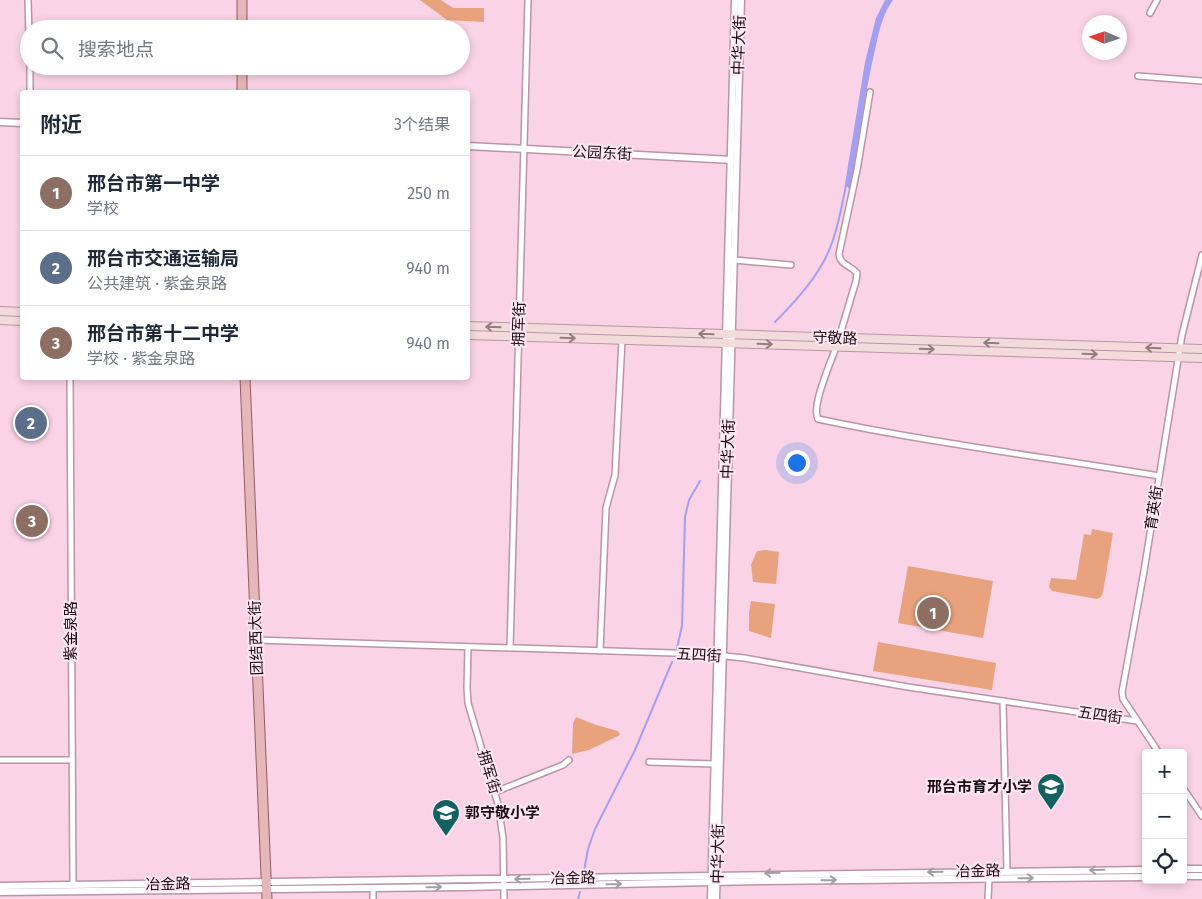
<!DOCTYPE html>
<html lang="zh">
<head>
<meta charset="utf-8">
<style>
	:root { --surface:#fff; --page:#f2f2f3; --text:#1f2937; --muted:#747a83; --line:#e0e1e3; --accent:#0f766e }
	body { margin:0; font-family:"Fira Sans","Noto Sans SC",sans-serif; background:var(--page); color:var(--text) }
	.controls { position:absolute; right:15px; bottom:15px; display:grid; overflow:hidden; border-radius:5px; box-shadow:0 2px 8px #0003 }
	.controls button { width:45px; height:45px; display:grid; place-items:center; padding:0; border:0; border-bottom:1px solid var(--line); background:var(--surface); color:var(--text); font:25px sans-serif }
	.compass { position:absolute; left:1082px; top:15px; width:45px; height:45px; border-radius:50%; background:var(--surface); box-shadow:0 2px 8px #0003; rotate:273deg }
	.you { position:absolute; left:796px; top:462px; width:18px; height:18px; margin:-12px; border:4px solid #fff; border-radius:50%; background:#1a73e8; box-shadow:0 0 0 8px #1a73e833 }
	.badge { display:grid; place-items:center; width:32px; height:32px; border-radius:50%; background:var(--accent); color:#fff; font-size:16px; font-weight:700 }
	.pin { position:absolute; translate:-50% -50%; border:2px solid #fff; box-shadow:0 1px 5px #0006 }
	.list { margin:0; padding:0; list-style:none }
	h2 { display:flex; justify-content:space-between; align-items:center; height:65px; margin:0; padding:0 20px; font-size:21px }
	h2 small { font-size:16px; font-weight:400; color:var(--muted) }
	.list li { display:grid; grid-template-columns:32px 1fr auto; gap:15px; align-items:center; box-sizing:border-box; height:75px; padding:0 20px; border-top:1px solid var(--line) }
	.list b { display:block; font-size:19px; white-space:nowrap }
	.list p { margin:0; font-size:16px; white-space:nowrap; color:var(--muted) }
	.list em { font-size:16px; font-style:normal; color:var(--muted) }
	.icon { flex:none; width:28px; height:28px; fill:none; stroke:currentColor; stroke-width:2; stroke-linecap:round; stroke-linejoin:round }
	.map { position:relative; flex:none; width:1202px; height:899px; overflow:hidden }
	.search { position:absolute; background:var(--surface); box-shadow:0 2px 8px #0003; left:20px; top:20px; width:450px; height:55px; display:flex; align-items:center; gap:12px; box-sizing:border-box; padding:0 18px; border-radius:28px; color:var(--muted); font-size:19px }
	.panel { position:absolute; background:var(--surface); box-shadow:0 2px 8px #0003; left:20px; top:90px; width:450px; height:290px; border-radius:5px }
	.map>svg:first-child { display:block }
</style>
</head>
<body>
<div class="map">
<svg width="1202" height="899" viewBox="0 0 1202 899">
	<rect width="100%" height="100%" fill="#fad4e6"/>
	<g fill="#e8a27e">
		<path d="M420 0H441L453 8H484V22L447 20Z"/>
		<path d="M1092 529 1113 533 1103 592 1101 597 1097 599 1052 591 1049 587 1051 578 1076 580 1084 534 1091 535Z"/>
		<path d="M766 550 779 552 776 584 753 582 751 565 757 551Z"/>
		<path d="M908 566 993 581 983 638 898 623Z"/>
		<path d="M751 601 775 604 771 638 749 631V613Z"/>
		<path d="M878 642 996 663 992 690 873 671Z"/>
		<path d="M576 717 596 725 618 731 620 735 589 750 572 754 573 723Z"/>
	</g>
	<path fill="#a49ff6" d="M885 0H893C882 15 879 32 875 50 864 96 859 143 850 190L845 184 865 62 876 18Z"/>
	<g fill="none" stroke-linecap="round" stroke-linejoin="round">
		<g stroke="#a49ff6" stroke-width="2">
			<path d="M775 322C792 305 809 287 821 266 835 244 841 211 846 185"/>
			<path d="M677 648 682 626 685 517 689 500 700 481"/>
			<path d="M583 876 588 849 595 829 635 750 672 662"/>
			<path d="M578 899 580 892"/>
		</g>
		<defs>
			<g id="minor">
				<path d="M28 0 29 37"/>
				<path d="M1150 13 1157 0"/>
				<path d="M30 66V92"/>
				<path d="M1138 76 1202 81"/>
				<path d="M734 260 791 265"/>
				<path d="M839 338 856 281 857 273C850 265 840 265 839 254L857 170 870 92"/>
				<path d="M836 347C831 362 811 406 818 419 931 443 1045 457 1159 476"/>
				<path d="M70 378 73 885"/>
				<path d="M256 640 706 654 744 658 908 687 1137 721"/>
				<path d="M468 647 467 688 468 703 498 804 503 838 504 899"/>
				<path d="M510 648 528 0"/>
				<path d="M600 651 606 508 615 475 622 340"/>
				<path d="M1003 701 1007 871"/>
				<path d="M1159 753 1123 699 1122 692 1144 571 1182 335 1202 255"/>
				<path d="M0 760H72"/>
				<path d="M649 762 715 764"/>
				<path d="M1183 788 1202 816"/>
				<path d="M495 792 563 765 569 760"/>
				<path d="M373 899V888"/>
				<path d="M988 899 989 878"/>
			</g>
			<g id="tertiary">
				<path d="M0 122 22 123"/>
				<path d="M468 146 733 160"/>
				<path d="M1183 869H1202"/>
				<path d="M1183 876H1202"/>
				<path d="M0 886C382 881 764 874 1146 870"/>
				<path d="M0 892 465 887 761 881 1146 877"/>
				<path d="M711 899 735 0"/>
				<path d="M716 899 741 0"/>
			</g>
			<g id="secondary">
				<path d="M0 311 22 312"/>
				<path d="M0 320 22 321"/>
				<path d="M468 326 1202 349"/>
				<path d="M468 335 1202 358"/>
			</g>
			<g id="primary">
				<path d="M242 0V29"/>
				<path d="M242 66V92"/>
				<path d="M245 378 267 899"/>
			</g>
		</defs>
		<use href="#minor" stroke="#b995a7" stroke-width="8"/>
		<use href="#tertiary" stroke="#b995a7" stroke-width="9"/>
		<use href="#secondary" stroke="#b995a7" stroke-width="10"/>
		<use href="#primary" stroke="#945c60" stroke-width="11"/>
		<use href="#minor" stroke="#fff" stroke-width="5"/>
		<use href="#tertiary" stroke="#fff" stroke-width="6"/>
		<use href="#secondary" stroke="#f3dbdc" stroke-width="8"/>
		<use href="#primary" stroke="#e6b7b8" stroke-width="9"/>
	</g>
	<defs><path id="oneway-shaft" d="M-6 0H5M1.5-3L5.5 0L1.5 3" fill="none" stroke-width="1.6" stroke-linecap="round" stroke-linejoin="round" transform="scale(1.25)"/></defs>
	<g stroke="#917e82">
		<use href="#oneway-shaft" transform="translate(493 327) rotate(-178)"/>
		<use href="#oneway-shaft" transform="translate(706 334) rotate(-178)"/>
		<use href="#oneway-shaft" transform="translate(568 338) rotate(2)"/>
		<use href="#oneway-shaft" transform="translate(991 343) rotate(-178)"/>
		<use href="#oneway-shaft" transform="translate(765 344) rotate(2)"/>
		<use href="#oneway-shaft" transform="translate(1153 348) rotate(-178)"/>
		<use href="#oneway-shaft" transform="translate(927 349) rotate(2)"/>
		<use href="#oneway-shaft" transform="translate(1090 354) rotate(2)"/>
	</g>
	<g stroke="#a39ea1">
		<use href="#oneway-shaft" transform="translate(1097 870) rotate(179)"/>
		<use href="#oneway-shaft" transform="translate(935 872) rotate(179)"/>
		<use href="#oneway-shaft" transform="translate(772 873) rotate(179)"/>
		<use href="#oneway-shaft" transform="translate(1026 878) rotate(-1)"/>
		<use href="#oneway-shaft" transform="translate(522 879) rotate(179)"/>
		<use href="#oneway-shaft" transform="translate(829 880) rotate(-1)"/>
		<use href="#oneway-shaft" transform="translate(614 884) rotate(-1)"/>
		<use href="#oneway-shaft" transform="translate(434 887) rotate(-1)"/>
	</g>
	<defs>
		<symbol id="school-pin" viewBox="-11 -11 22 30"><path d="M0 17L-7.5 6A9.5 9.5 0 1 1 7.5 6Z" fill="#126262" stroke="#fde6f1"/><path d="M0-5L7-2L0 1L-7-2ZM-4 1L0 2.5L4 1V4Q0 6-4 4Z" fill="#fff"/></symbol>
	</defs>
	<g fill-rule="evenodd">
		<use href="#school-pin" x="1035" y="771" width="32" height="43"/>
		<use href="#school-pin" x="430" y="797" width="32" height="43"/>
	</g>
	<g text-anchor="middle" stroke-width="4" stroke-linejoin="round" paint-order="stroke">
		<g font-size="15" fill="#190c13" stroke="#fde6f1">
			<text transform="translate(739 45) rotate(-88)" y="5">中华大街</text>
			<text transform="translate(602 153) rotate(3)" y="5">公园东街</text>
			<text transform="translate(519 324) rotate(-88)" y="5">拥军街</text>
			<text transform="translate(835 338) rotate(2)" y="5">守敬路</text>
			<text transform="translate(728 449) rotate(-88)" y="5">中华大街</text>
			<text transform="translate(1154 508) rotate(-81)" y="5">育英街</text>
			<text transform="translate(71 631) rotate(-90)" y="5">紫金泉路</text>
			<text transform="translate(256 638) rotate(-92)" y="5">团结西大街</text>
			<text transform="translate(699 655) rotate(3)" y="5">五四街</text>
			<text transform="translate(1100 715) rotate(8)" y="5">五四街</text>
			<text transform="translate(489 772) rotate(73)" y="5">拥军街</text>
			<text transform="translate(718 854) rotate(-89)" y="5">中华大街</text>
			<text transform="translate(978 871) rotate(-1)" y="5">冶金路</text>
			<text transform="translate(573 878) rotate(-1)" y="5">冶金路</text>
			<text transform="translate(168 884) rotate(-1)" y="5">冶金路</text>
		</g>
		<g font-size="15" font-weight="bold" fill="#190c13" stroke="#fde6f1" text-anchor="end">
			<text x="1032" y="792">邢台市育才小学</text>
			<text x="465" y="818" text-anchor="start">郭守敬小学</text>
		</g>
	</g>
</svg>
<div class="controls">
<button>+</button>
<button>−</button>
<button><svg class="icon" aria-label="locate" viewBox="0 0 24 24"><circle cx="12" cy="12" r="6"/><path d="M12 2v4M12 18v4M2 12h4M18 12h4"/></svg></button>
</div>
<svg class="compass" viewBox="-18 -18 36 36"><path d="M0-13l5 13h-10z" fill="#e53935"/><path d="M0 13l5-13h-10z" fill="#747a83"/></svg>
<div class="you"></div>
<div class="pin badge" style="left:933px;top:613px;background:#8d6e63">1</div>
<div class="pin badge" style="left:31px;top:423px;background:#5c6f8a">2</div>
<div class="pin badge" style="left:32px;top:521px;background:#8d6e63">3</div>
<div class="search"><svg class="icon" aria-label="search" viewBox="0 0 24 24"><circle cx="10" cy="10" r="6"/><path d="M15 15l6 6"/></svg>搜索地点</div>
<section class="panel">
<h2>附近<small>3个结果</small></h2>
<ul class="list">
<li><span class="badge" style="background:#8d6e63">1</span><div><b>邢台市第一中学</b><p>学校</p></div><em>250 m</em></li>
<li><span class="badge" style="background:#5c6f8a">2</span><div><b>邢台市交通运输局</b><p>公共建筑 · 紫金泉路</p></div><em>940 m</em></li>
<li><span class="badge" style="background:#8d6e63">3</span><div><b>邢台市第十二中学</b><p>学校 · 紫金泉路</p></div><em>940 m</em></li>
</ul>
</section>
</div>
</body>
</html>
